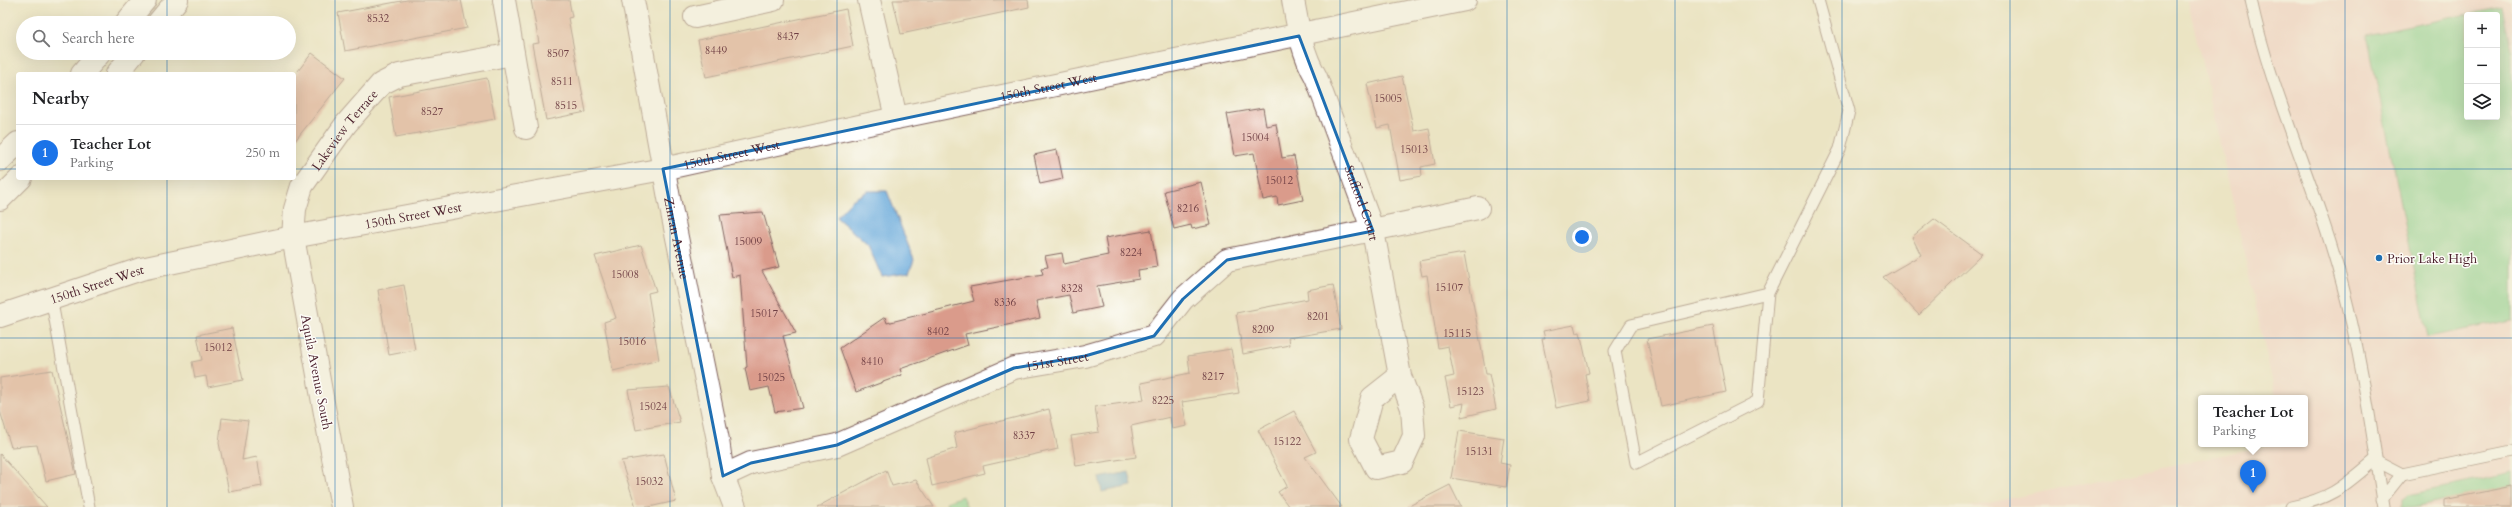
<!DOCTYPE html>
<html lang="en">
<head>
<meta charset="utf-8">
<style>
	:root { --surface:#fff; --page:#f2f2f2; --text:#202124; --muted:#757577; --line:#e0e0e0; --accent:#1a73e8 }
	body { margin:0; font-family:Cardo,serif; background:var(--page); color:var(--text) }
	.controls { position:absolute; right:12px; top:12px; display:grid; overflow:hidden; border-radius:4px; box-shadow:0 4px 16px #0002 }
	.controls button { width:36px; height:36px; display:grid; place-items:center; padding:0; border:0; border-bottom:1px solid var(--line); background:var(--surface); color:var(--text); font:20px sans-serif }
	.you { position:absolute; left:1582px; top:237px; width:14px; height:14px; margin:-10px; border:3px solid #fff; border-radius:50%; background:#1a73e8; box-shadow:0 0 0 6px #1a73e833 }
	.badge { display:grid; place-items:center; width:26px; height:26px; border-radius:50%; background:var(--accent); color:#fff; font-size:13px; font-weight:700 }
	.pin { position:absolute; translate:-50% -33px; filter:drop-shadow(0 1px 2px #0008) }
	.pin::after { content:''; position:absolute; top:21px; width:14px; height:12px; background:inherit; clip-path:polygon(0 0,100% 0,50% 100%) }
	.popup { position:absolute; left:2198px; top:395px; width:110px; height:52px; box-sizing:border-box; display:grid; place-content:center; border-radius:4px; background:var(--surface); filter:drop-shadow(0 1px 3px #0005); font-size:13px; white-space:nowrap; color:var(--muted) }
	.popup b { font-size:15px; color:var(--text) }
	.popup::after { content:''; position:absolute; left:50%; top:100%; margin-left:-8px; border:8px solid transparent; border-top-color:var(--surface) }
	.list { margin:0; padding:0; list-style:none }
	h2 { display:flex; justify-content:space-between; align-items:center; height:52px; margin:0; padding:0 16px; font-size:17px }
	h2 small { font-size:13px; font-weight:400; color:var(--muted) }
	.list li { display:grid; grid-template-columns:26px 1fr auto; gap:12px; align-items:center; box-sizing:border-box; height:56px; padding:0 16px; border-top:1px solid var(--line) }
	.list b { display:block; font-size:15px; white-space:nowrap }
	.list p { margin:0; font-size:13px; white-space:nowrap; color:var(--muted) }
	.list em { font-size:13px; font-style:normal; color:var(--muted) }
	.icon { flex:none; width:22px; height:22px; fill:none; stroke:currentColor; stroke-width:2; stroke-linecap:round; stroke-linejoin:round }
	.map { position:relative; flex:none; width:2512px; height:507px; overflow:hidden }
	.search { position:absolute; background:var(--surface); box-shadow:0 4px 16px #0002; left:16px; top:16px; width:280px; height:44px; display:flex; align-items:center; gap:10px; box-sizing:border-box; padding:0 14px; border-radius:22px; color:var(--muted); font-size:15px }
	.panel { position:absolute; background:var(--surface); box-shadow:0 4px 16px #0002; left:16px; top:72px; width:280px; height:108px; border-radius:4px }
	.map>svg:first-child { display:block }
</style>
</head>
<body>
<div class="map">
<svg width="2512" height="507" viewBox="0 0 2512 507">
	<rect width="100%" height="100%" fill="#fdfcf7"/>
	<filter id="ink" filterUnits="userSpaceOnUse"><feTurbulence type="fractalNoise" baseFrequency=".025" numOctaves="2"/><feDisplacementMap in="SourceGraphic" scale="8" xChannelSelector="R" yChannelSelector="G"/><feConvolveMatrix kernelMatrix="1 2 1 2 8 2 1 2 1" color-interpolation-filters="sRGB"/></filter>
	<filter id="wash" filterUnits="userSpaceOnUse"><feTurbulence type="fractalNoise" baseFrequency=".012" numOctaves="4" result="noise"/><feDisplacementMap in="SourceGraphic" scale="16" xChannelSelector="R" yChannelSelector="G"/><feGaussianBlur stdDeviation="0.9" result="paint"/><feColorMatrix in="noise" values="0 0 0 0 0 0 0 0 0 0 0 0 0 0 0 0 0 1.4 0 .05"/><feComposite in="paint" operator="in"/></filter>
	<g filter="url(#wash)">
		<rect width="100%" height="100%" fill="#ebe4c3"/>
		<path fill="#f7d0ce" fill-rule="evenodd" d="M2188 0H2512V507H1968L2276 444H2305V398H2276ZM2467 15H2497V117H2467Z"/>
		<g fill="#80d394" stroke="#657960" fill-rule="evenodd">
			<path d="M2502 7 2512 55V320L2428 337 2367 35ZM2467 15H2497V117H2467Z"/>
			<path d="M2512 473V486L2413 507H2402V500L2409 495Z"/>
			<path d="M962 496 967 507H948L946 502Z"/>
		</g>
		<g fill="#66a8da" stroke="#586482">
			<path d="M868 191H887L914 260 909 273 882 277 868 245 836 217 852 200Z"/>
			<path d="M1129 472 1132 486 1102 492 1099 478Z"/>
		</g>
		<g id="blocks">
			<g fill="#da9b8b">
				<path d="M407 0H461L467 28 345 51 338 13Z"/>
				<path d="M531 0H569L572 17 568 18 586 112 546 120 532 44 539 43Z"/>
				<path d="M893 0H1028L1029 7 901 34Z"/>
				<path d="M846 9 853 46 706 77 698 40Z"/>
				<path d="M312 53 345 78 294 142V76Z"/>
				<path d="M1402 76 1414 131 1429 128 1435 164 1421 167 1422 176 1400 180 1390 125 1377 128 1367 84Z"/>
				<path d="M487 78 495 119 396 137 389 97Z"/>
				<path d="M1263 108 1266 126 1276 124 1282 158 1294 156 1303 200 1278 205 1277 197 1263 200 1254 153 1235 156 1227 114Z"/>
				<path d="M1057 150 1063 179 1040 184 1034 155Z"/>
				<path d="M1201 182 1211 225 1192 229 1191 225 1174 229 1164 191Z"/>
				<path d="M763 212 779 267 762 271 796 333 783 336 803 408 775 412 769 387 750 391 745 368 747 367 740 275 732 277 720 215Z"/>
				<path d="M1934 219 1982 254 1919 315 1883 277 1921 255 1912 237Z"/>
				<path d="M1151 230 1157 267 1138 270 1139 279 1097 286 1102 307 1073 313 1069 295 1036 301 1040 318 965 334 968 345 900 369 902 375 856 392 840 348 885 317 887 323 974 301 970 287 1043 274 1041 268 1048 267 1045 256 1062 253 1064 264 1108 255 1105 238Z"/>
				<path d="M641 245 656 291 648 293 659 360 613 371 604 322 616 318 595 256Z"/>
				<path d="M1464 253 1486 374H1489L1496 409 1461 417 1464 403 1451 406 1445 378 1454 376 1448 346 1438 348 1427 275 1422 276 1419 261Z"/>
				<path d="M404 285 415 350 389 355 378 290Z"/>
				<path d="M1333 285 1341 329 1288 338 1289 345 1243 354 1236 313 1308 299 1307 290Z"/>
				<path d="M1574 325 1576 333 1580 332 1589 373 1585 374 1590 401 1556 408 1542 339H1545L1543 331Z"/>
				<path d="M1713 326 1726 392 1661 406 1647 339Z"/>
				<path d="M232 328 243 380 208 387 206 376 195 378 192 362 202 360 197 335Z"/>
				<path d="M1231 349 1239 393 1182 402 1187 426 1172 429 1170 417 1131 426 1136 457 1076 466 1071 436 1099 432 1095 407 1144 400 1141 383 1190 373 1188 356Z"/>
				<path d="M52 370 76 474 46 481 37 445 11 447 0 411V378Z"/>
				<path d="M669 387 680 422 636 430 628 390Z"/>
				<path d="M1049 409 1058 449 983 466 985 473 932 486 926 458 957 448 954 433Z"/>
				<path d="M1294 411 1316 452 1305 457 1342 507H1289L1278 492 1287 486 1258 430Z"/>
				<path d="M222 418 248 421 242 460 257 457 262 486 229 492 219 443Z"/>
				<path d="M1459 431 1504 438 1500 463 1510 465 1506 487 1451 478Z"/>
				<path d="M0 454 47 507H0Z"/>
				<path d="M664 454 676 501 649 507H636L621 461Z"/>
				<path d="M886 470 892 486 916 480 934 507H817Z"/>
				<path d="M1450 485 1461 507H1407Z"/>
				<path d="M2512 486V507H2444V500Z"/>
			</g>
		</g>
	</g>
	<g filter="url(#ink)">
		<use href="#blocks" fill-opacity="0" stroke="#826460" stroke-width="1"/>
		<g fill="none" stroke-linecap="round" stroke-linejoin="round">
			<defs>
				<g id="lane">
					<path d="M2251 0C2272 98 2318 190 2343 287 2362 359 2372 434 2384 507"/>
					<path d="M1768 293 1631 325 1615 351 1636 463 1758 401 1768 293 1840 149 1849 111 1818 0"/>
					<path d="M51 297 89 507"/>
					<path d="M2375 460 2402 474 2512 451"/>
					<path d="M2382 499 2402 474"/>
					<path d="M2291 507C2333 498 2344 486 2375 460"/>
				</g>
				<g id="street">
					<path d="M504 0 526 128"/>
					<path id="s1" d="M633 0 669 198 718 440 723 476 735 507"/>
					<path d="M869 0 896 118"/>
					<path id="s2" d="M1293 0C1298 27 1302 53 1316 77L1373 231 1400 376 1372 398 1361 439 1376 468 1402 462 1414 436 1412 408 1400 376"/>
					<path d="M695 17 773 0"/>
					<path id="s3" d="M723 476 751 463 837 445 1014 368 1085 356 1154 336 1183 299 1227 260 1478 208"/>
					<path id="s4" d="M342 507 293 237 295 209 302 186 346 124 381 84 399 75 513 54"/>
				</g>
				<g id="secondary">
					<path id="s5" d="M0 316 141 269 293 237 663 169 896 118 1465 0"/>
				</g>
				<g id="primary">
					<path d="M126 23 145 0"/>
					<path d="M158 23 177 0"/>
					<path d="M82 74 100 53"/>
					<path d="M117 74 134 53"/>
					<path d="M0 160 18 143"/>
					<path d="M0 199 21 178"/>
				</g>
			</defs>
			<use href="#lane" stroke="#826460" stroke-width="13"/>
			<use href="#street" stroke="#826460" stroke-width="24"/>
			<use href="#secondary" stroke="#826460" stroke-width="24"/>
			<use href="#primary" stroke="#826460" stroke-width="24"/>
			<use href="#lane" stroke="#fff" stroke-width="11"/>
			<use href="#street" stroke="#fff" stroke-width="22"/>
			<use href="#secondary" stroke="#fff" stroke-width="22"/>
			<use href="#primary" stroke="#fff" stroke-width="22"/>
		</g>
	</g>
	<path d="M0 0H2512V507H0ZM1299 36 1373 231 1227 260 1183 299 1154 336 1085 356 1014 368 837 445 751 463 723 476 663 169Z" fill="#ebe4c3" fill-opacity=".55" fill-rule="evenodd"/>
	<path fill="none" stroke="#1f6fb2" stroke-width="3" stroke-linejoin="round" d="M1299 36 1373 231 1227 260 1183 299 1154 336 1085 356 1014 368 837 445 751 463 723 476 663 169Z"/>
	<path fill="none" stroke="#1f6fb2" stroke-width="1" stroke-opacity="0.55" d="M167 0V23M335 0V507M502 0V507M670 0V507M837 0V507M1005 0V507M1172 0V507M1340 0V507M1507 0V507M1675 0V507M1842 0V507M2010 0V507M2177 0V507M2345 0V507M167 53V74M0 169H18M294 169H2512M167 178V507M0 338H2512"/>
	<circle fill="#1f6fb2" stroke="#fdfcf7" stroke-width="1.5" cx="2379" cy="258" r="4"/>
	<g text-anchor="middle" stroke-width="3" stroke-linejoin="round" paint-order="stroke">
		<g font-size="11" fill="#6e3e43">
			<text x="378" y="22">8532</text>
			<text x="788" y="40">8437</text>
			<text x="716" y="54">8449</text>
			<text x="558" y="57">8507</text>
			<text x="562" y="85">8511</text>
			<text x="1388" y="102">15005</text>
			<text x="566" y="109">8515</text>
			<text x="432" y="115">8527</text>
			<text x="1255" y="141">15004</text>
			<text x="1414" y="153">15013</text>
			<text x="1279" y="184">15012</text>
			<text x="1188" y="212">8216</text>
			<text x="748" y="245">15009</text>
			<text x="1131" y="256">8224</text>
			<text x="625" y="278">15008</text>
			<text x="1449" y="291">15107</text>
			<text x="1072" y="292">8328</text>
			<text x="1005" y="306">8336</text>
			<text x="764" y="317">15017</text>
			<text x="1318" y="320">8201</text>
			<text x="1263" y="333">8209</text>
			<text x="938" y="335">8402</text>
			<text x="1457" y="337">15115</text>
			<text x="632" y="345">15016</text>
			<text x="218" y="351">15012</text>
			<text x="872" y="365">8410</text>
			<text x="1213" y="380">8217</text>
			<text x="771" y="381">15025</text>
			<text x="1470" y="395">15123</text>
			<text x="1163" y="404">8225</text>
			<text x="653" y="410">15024</text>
			<text x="1024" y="439">8337</text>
			<text x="1287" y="445">15122</text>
			<text x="1479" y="455">15131</text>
			<text x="649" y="485">15032</text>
		</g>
		<g font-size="13" fill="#4a1f2b" stroke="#fdfcf7">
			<text dy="5" stroke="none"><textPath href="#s5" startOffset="1074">150th Street West</textPath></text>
			<text dy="5" stroke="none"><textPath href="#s4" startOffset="397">Lakeview Terrace</textPath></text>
			<text dy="5" stroke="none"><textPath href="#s5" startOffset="750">150th Street West</textPath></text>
			<text dy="5" stroke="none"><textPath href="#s2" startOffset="215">Stafford Court</textPath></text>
			<text dy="5" stroke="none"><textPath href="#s5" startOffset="426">150th Street West</textPath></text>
			<text dy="5" stroke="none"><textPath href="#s1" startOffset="242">Zinran Avenue</textPath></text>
			<text dy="5" stroke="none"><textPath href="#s5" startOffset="102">150th Street West</textPath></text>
			<text dy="5" stroke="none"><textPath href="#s3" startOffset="355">151st Street</textPath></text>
			<text transform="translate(317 372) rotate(79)" y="5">Aquila Avenue South</text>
		</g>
		<g font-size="13" fill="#4a1f2b" stroke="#fdfcf7" text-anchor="start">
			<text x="2387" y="263">Prior Lake High</text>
		</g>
	</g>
</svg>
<div class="controls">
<button>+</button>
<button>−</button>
<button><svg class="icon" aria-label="layers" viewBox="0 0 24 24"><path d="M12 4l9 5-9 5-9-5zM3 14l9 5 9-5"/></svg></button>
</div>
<div class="you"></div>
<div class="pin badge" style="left:2253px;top:493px">1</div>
<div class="popup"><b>Teacher Lot</b>Parking</div>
<div class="search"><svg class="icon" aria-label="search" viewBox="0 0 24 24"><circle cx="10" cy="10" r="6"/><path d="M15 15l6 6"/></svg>Search here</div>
<section class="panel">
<h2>Nearby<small></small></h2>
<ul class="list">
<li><span class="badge">1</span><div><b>Teacher Lot</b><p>Parking</p></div><em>250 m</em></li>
</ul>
</section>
</div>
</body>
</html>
